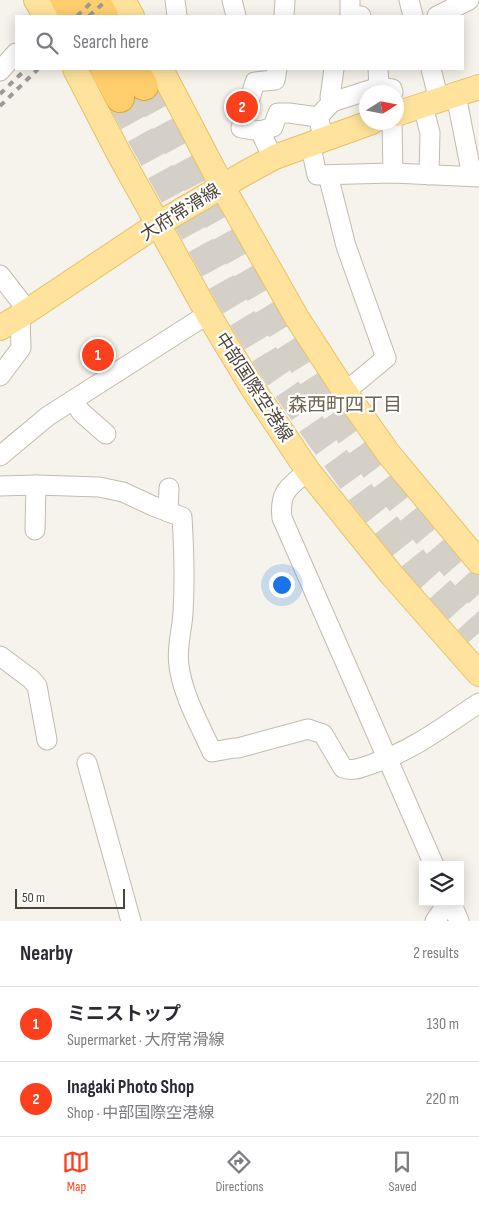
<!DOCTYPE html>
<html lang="en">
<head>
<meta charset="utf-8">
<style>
	:root { --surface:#fff; --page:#f2f2f3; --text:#2b2b33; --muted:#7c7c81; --line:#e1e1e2; --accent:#fc3f1d }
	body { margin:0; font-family:"Sofia Sans Condensed","Noto Sans JP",sans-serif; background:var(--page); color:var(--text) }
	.controls { position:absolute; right:15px; bottom:15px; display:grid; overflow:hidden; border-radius:0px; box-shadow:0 2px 12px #0003 }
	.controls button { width:45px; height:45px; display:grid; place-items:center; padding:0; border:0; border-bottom:1px solid var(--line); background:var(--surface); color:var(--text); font:25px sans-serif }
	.compass { position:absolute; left:359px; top:85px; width:45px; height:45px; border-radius:50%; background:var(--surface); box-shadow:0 2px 12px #0003; rotate:79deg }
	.scale { position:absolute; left:15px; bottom:12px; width:110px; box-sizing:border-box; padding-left:5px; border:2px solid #4b4439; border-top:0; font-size:14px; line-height:18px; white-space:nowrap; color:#4b4439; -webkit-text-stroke:4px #fff; paint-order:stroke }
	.you { position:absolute; left:281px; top:584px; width:18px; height:18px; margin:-12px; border:4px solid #fff; border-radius:50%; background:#1a73e8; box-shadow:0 0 0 8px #1a73e833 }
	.badge { display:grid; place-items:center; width:32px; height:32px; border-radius:50%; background:var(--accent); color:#fff; font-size:16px; font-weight:700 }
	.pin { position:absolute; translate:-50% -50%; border:2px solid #fff; box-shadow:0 1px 5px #0006 }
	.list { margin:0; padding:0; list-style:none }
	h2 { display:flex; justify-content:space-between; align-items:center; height:65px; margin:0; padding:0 20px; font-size:21px }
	h2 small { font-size:16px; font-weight:400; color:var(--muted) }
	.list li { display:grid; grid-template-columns:32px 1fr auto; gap:15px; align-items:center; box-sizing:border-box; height:75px; padding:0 20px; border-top:1px solid var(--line) }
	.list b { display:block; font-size:19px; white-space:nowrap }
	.list p { margin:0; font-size:16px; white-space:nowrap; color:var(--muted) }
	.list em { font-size:16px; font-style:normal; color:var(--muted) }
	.icon { flex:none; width:28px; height:28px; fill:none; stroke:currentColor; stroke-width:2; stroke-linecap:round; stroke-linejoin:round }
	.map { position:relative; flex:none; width:479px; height:921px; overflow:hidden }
	.search { position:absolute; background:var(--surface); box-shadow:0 2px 12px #0003; left:15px; right:15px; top:15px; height:55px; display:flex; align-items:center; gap:12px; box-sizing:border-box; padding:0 18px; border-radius:0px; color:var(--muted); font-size:19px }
	.sheet { height:215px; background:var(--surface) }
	nav { display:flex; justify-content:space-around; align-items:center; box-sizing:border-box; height:70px; border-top:1px solid var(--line); background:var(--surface); font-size:14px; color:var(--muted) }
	nav a { display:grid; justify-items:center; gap:2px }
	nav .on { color:var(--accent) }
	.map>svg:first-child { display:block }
</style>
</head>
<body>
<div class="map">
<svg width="479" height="921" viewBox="0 0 479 921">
	<rect width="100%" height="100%" fill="#f6f3ec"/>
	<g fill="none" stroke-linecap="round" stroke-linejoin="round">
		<g stroke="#d4d0c8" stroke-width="28" stroke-dasharray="28 14" stroke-linecap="butt">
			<path d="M144 86C200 189 255 293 320 391 367 463 421 531 479 594"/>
			<path d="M120 98 229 296 273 369 318 434 363 496 417 564 479 633"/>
		</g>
		<defs>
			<g id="minor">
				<path d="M175 0 177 16"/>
				<path d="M232 0 236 16"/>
				<path d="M350 0V15L361 16"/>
				<path d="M409 0 413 16"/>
				<path d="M284 16 285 0"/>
				<path d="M437 16 469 0"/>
				<path d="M431 69 439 100"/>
				<path d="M0 71 16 53"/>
				<path d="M379 87 392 89 393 92"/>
				<path d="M456 95 472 176"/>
				<path d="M332 102 330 97 334 69"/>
				<path d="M423 106 430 133 429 175"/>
				<path d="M392 122 393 173"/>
				<path d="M260 131 273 127 278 113H289L318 117"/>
				<path d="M324 139 318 117 332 102 379 87 378 69"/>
				<path d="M310 143 317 175 393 173 479 177"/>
				<path d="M273 158 260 131 241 128 255 82 275 80 277 69"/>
				<path d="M328 175 346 246 386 358 345 392"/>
				<path d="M0 275 28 311"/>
				<path d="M0 376 21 348 20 316"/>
				<path d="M73 400 81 412 106 434"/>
				<path d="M0 456 48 416 208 314"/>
				<path d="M308 471C289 487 279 491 282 518L434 865"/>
				<path d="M0 486 36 485 99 487 123 492 153 506 182 517C184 549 185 581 183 613 182 631 176 648 179 666 183 696 200 725 212 752L234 748H238L308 729 323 734 343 768C354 772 362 767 372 764 412 751 444 726 479 703"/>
				<path d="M168 512 169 488"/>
				<path d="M35 530 36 485"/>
				<path d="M0 656 31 679 37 686 47 740"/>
				<path d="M87 763 131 921"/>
				<path d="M451 902 459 921"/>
				<path d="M435 921 448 902"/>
			</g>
			<g id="major">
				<path d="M36 0 46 16"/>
				<path d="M123 0 132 16"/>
				<path d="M75 69 119 154 208 314 252 387 308 471 391 574 479 674"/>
				<path d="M161 69 222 186 297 318 345 392 388 453 479 562"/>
				<path d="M396 114 479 87"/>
				<path d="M0 328 20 316 158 224 247 172 275 157 372 122"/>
			</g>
			<g id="highway">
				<path d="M65 0 74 16"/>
				<path d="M95 0 104 16"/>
				<path d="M104 69 120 98"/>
				<path d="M134 69 144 86"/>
			</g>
		</defs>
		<use href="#minor" stroke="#c2bbae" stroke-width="21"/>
		<use href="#major" stroke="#e6c16a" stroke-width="26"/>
		<use href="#highway" stroke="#e0a43c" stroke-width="30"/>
		<use href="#minor" stroke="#fff" stroke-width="19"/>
		<use href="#major" stroke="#ffe39c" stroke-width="24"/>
		<use href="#highway" stroke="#ffcf6e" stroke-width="28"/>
		<g stroke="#9a9a9a" stroke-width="4" stroke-dasharray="6 6" stroke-linecap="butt">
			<path d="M77 16 94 0"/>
			<path d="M89 16 107 0"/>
			<path d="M0 94 26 69"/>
			<path d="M0 106 38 69"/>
		</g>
	</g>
	<g text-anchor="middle" stroke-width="4.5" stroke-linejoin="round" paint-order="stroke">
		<g font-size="18" fill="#4b4439" stroke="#fff">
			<text transform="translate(180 212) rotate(-32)" y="6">大府常滑線</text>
			<text transform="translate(254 387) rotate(57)" y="6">中部国際空港線</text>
		</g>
		<g font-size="19" fill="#6e6250" stroke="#fff">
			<text x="345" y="411">森西町四丁目</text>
		</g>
	</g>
</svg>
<div class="controls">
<button><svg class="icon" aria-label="layers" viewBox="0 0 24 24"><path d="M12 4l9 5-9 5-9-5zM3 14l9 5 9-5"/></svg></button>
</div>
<svg class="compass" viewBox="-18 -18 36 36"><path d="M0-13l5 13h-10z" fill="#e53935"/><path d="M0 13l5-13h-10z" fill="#7c7c81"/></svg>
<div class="scale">50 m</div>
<div class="you"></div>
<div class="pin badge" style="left:98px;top:355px">1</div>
<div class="pin badge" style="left:242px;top:107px">2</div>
<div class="search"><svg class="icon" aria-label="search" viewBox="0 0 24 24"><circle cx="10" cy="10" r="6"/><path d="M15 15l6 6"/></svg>Search here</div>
</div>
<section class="sheet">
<h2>Nearby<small>2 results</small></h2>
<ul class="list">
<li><span class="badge">1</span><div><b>ミニストップ</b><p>Supermarket · 大府常滑線</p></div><em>130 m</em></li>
<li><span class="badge">2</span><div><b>Inagaki Photo Shop</b><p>Shop · 中部国際空港線</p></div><em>220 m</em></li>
</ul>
</section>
<nav>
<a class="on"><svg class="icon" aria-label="map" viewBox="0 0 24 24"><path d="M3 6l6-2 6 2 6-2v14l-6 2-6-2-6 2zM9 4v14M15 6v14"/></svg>Map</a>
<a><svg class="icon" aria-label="directions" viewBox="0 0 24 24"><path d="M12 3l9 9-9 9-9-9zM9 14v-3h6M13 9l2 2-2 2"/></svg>Directions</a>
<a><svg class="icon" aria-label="saved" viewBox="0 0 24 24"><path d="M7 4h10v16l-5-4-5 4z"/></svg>Saved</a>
</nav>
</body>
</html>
